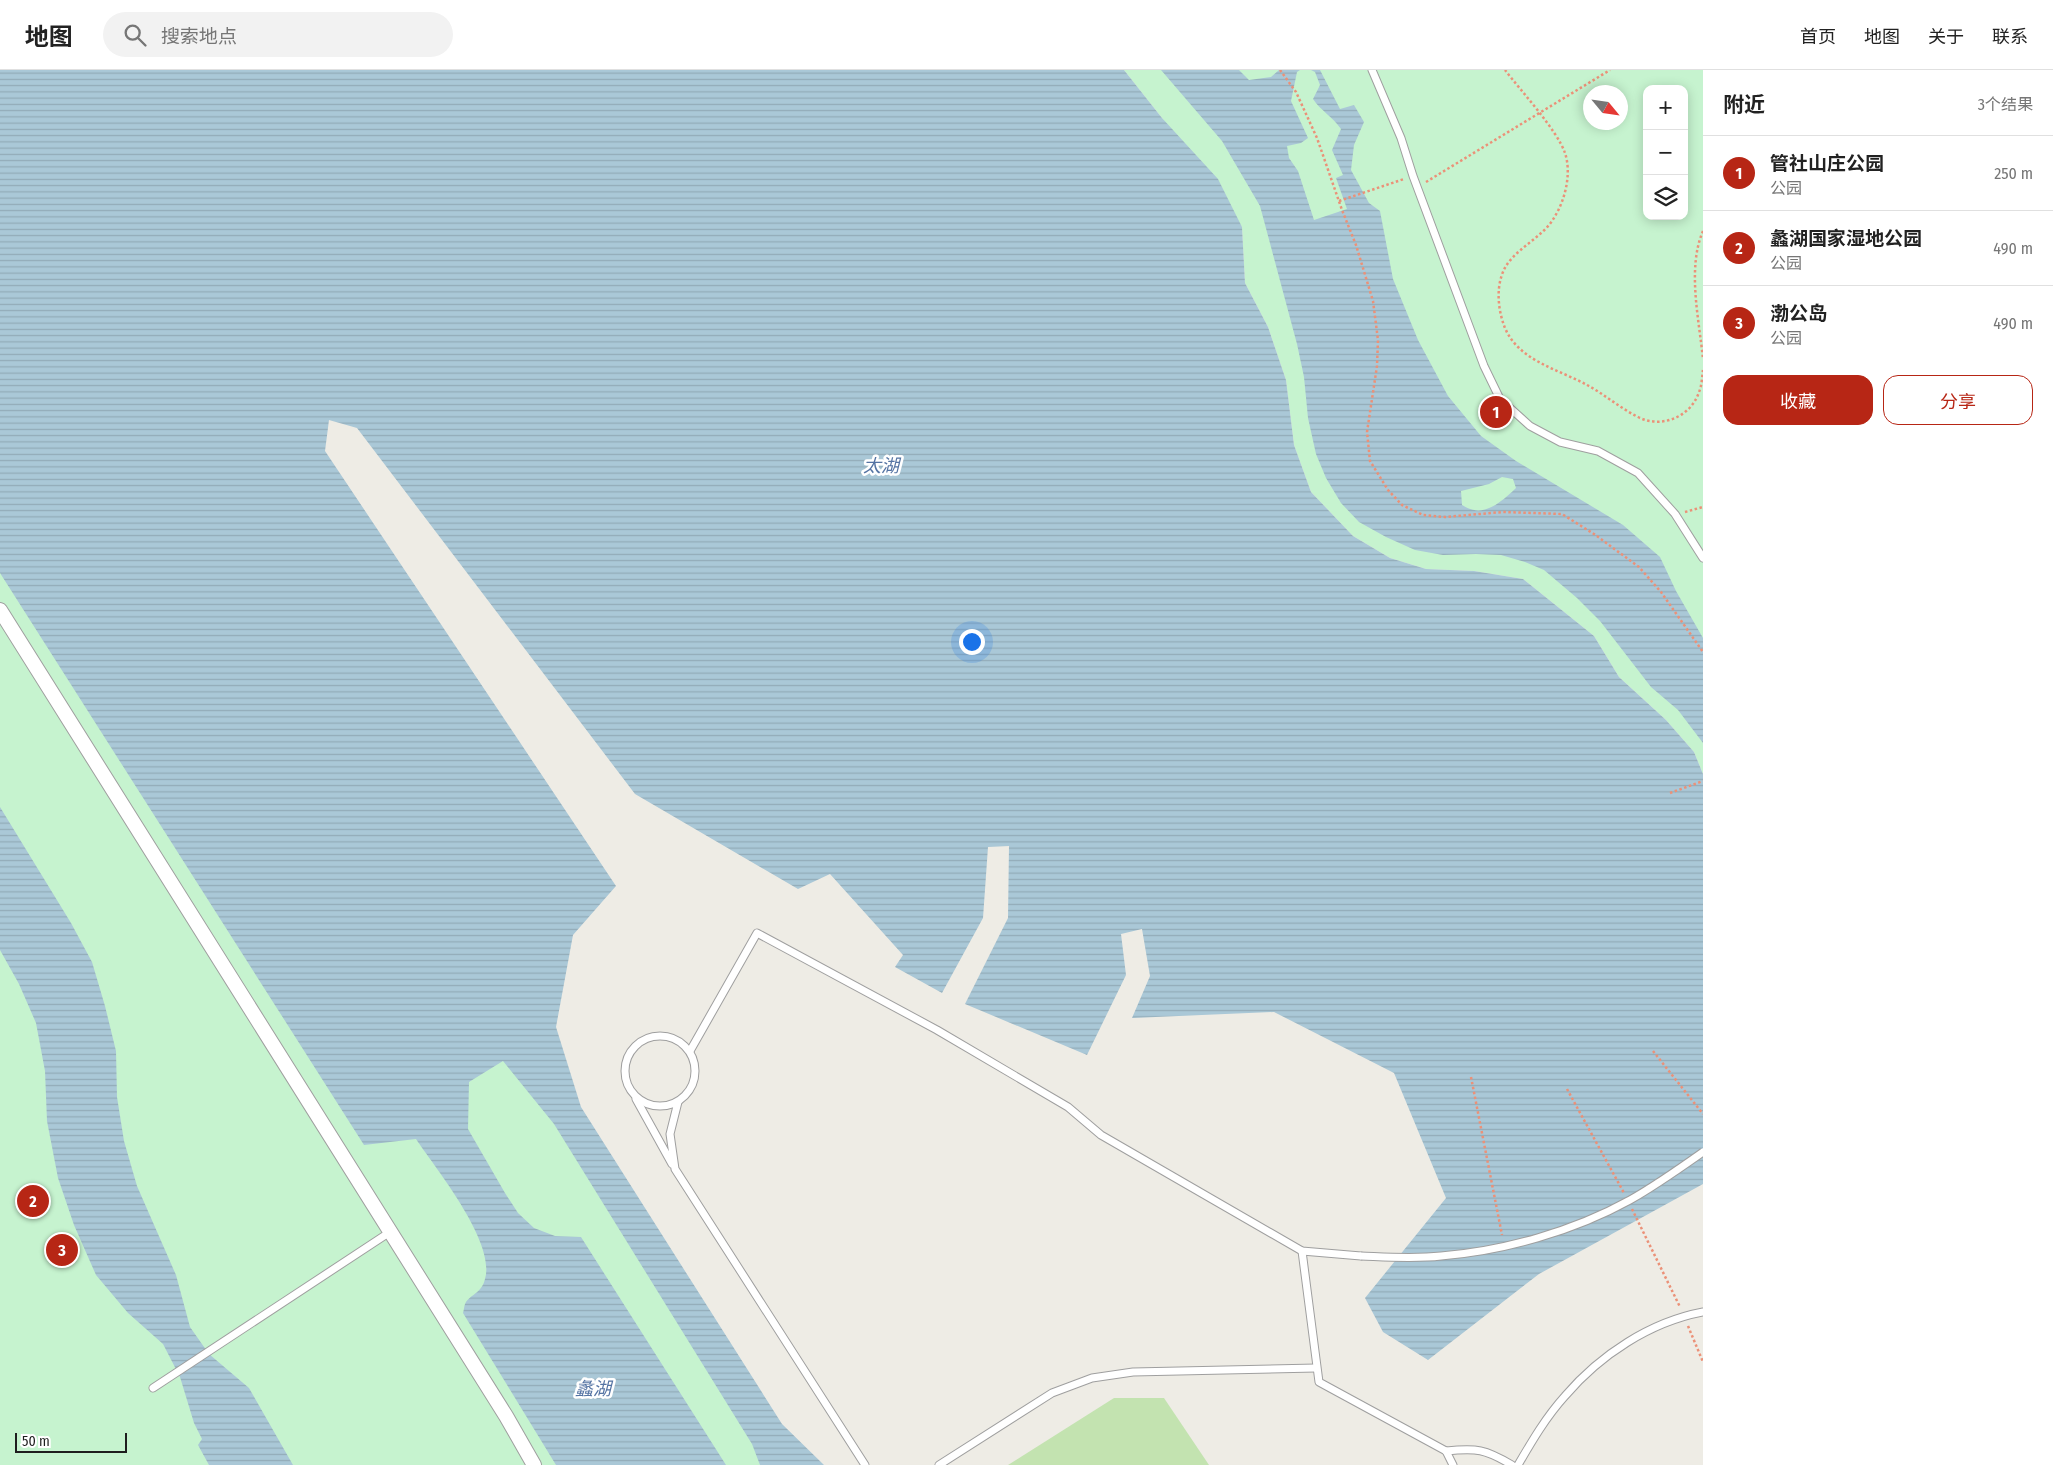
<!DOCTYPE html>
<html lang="zh">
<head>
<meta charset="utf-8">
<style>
	:root { --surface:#fff; --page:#f2f2f2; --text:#222; --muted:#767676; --line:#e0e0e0; --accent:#b72615 }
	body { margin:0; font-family:"Fira Sans Condensed","Noto Sans SC",sans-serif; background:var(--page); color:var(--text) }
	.controls { position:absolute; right:15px; top:15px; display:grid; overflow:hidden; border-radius:10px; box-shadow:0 2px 12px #0003 }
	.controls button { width:45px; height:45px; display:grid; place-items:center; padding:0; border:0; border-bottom:1px solid var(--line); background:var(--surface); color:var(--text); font:25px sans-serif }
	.compass { position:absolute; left:1583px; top:15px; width:45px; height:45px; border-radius:50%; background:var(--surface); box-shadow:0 2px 12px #0003; rotate:119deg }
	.scale { position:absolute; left:15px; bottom:12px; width:112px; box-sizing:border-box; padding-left:5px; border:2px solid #1e1e1e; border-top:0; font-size:14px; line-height:18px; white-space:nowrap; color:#1e1e1e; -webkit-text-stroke:4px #fff; paint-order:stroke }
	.you { position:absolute; left:971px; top:571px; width:18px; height:18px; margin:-12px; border:4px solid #fff; border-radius:50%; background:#1a73e8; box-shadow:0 0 0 8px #1a73e833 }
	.badge { display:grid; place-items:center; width:32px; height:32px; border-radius:50%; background:var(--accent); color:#fff; font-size:16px; font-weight:700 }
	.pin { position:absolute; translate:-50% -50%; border:2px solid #fff; box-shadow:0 1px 5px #0006 }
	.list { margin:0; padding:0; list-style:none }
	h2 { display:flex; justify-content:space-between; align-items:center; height:65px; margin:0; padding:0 20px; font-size:21px }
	h2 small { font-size:16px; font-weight:400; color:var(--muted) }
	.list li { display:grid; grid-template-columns:32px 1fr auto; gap:15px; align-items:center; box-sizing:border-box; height:75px; padding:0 20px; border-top:1px solid var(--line) }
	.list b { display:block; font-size:19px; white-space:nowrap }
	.list p { margin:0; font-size:16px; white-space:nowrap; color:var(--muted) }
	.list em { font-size:16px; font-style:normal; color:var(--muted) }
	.actions { display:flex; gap:10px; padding:15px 20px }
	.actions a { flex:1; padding:11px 0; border:1px solid var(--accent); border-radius:15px; text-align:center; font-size:18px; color:var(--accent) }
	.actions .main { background:var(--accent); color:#fff }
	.icon { flex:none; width:28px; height:28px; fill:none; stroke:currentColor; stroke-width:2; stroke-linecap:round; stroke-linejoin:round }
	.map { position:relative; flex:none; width:1703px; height:1395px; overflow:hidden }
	header { display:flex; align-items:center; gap:30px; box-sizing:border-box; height:70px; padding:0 25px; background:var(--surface); border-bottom:1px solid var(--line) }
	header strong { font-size:24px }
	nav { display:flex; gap:28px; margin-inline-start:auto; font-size:18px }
	.search { width:350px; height:45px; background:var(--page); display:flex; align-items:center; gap:12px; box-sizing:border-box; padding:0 18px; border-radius:28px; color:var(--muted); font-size:19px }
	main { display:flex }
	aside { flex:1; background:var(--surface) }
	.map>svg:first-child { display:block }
</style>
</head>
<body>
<header>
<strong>地图</strong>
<div class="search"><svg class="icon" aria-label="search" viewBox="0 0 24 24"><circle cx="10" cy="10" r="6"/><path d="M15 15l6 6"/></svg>搜索地点</div>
<nav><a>首页</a><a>地图</a><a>关于</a><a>联系</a></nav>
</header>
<main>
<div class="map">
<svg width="1703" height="1395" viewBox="0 0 1703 1395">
	<defs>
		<pattern id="water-rules" width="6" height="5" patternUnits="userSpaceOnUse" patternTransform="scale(1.25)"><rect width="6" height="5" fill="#aac8d7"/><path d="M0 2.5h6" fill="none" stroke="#92abb8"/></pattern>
	</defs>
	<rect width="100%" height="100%" fill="#eeece5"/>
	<path fill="#c3e3b0" d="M1114 1328H1164L1209 1395H1008Z"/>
	<g fill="#c6f3cf" fill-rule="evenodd">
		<path d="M1124 0H1703V704L1694 682 1666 650 1619 607 1594 566 1523 509 1474 501 1426 499 1390 488 1353 466 1311 422 1294 375 1286 310 1268 257 1245 213 1242 157 1162 48ZM1647 19H1684V146H1647ZM1590 22H1620V52H1590Z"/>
		<path d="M0 459 505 980 551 1030 771 1395H272L181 1251 0 764Z"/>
		<path d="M0 858 230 1395H0Z"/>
	</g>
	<g fill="url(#water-rules)" fill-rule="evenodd">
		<path d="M0 0H1124L1162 48 1218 109 1242 157 1245 213 1268 257 1286 310 1294 375 1311 422 1353 466 1390 488 1426 499 1474 501 1523 509 1594 566 1619 607 1666 650 1694 682 1703 704V1114L1539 1204 1428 1290 1383 1262 1365 1228 1446 1128 1394 1003 1274 942 1132 948 1150 906 1142 859 1121 864 1126 905 1087 985 965 934 1008 848 1009 776 988 777 983 848 942 923 895 897 903 885 830 804 798 819 635 724 357 358 329 350 325 381 616 816 573 865 556 957 581 1037 782 1354 824 1395H760L752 1374 554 1054 503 991 469 1012 468 1059 505 1123 518 1143 534 1158 555 1166 581 1167 726 1395H556L463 1243C464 1240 464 1235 466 1232 472 1224 482 1222 485 1209 496 1172 436 1099 416 1069L364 1075 0 503Z"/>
		<path d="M1161 0H1239L1249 10 1271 7 1279 0H1300L1297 2 1291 31 1308 68 1301 73 1287 76 1289 88 1298 101 1314 150 1347 139 1336 108 1343 105 1332 80 1341 59C1332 46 1321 41 1313 29L1320 15 1315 2 1311 0H1320L1340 39 1354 35 1364 52 1354 75 1351 100 1369 133 1380 141 1393 209 1418 270 1448 326 1481 366 1516 391 1623 455 1660 487 1676 521 1703 568V673L1678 640 1651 617 1600 551 1577 528 1544 500 1525 492 1501 485 1476 484 1443 485 1415 480 1386 467 1359 452 1341 433 1326 408 1316 384 1308 348 1304 307 1297 274 1260 136 1222 71ZM1502 407 1513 409 1516 418C1500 433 1483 449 1462 435L1461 421 1489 414Z"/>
		<path d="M0 737 71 853 92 892 105 936 116 981 117 1027 124 1071 137 1116 176 1205 190 1257 209 1284 249 1318 293 1395H209L198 1375 202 1369 194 1353 180 1307 163 1274 128 1243 96 1205 74 1155 58 1108 47 1051 45 1001 36 953 19 914 0 880Z"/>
	</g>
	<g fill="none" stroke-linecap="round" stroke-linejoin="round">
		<defs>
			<g id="service">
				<path d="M1372 0 1401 68 1413 106 1484 296 1500 329 1530 356 1560 372 1598 381 1638 403 1675 444 1703 488"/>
				<circle cx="660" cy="1001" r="35"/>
				<path d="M690 981 757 863 937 960 1068 1037 1101 1065 1302 1181 1361 1186"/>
				<path d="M636 1029 672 1094"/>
				<path d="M678 1032 670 1064 675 1099 865 1395"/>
				<path d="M1302 1181 1319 1312 1446 1381 1453 1395"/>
				<path d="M153 1318 390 1162"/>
				<path d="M1446 1381C1477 1378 1485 1379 1512 1395"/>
				<path d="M939 1395 1052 1323 1092 1308 1133 1302 1316 1298"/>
				<path d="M1518 1395C1532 1371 1546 1347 1565 1326 1600 1285 1650 1252 1703 1242"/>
			</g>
			<path id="minor" d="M0 540 506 1346 534 1395"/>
		</defs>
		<use href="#service" stroke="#9f9f9f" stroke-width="9"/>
		<use href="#minor" stroke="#9f9f9f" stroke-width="16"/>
		<g stroke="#eb9178" stroke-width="2.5" stroke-dasharray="2.5 2.5" stroke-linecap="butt">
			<path d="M1280 0 1296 22 1317 68 1342 140 1356 175 1373 231 1378 270 1377 296 1367 362 1370 391 1388 420 1402 435 1423 445 1445 447 1503 442 1562 444 1594 464 1639 497 1661 522 1703 582"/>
			<path d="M1505 0C1521 21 1557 60 1565 83 1572 104 1565 132 1552 151 1541 167 1520 177 1508 193 1495 211 1497 238 1505 258 1519 291 1558 299 1587 315 1604 324 1620 338 1638 347 1661 359 1691 347 1699 322 1702 315 1702 307 1703 300"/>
			<path d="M1426 112 1610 0"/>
			<path d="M1339 131 1404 109"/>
			<path d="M1703 161C1687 198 1699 249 1703 289"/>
			<path d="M1685 442 1703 437"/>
			<path d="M1670 723 1703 711"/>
			<path d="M1653 981 1703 1044"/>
			<path d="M1471 1007 1502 1165"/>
			<path d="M1567 1019 1624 1123"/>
			<path d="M1632 1139 1680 1237"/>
			<path d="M1688 1256 1703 1292"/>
		</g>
		<use href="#service" stroke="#fff" stroke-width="7"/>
		<use href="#minor" stroke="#fff" stroke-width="14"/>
		<defs>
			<path id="service-bridge" d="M1361 1186C1387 1187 1414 1189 1441 1186 1504 1181 1574 1161 1630 1130 1655 1116 1679 1099 1703 1082"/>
		</defs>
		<use href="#service-bridge" stroke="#9f9f9f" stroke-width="9" stroke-linecap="butt"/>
		<use href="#service-bridge" stroke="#fff" stroke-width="7"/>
	</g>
	<g text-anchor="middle" stroke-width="5" stroke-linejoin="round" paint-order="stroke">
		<g font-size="18" font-style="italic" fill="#5473a3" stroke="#fff">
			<text x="881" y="402">太湖</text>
			<text x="593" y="1325">蠡湖</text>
		</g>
	</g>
</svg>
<div class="controls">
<button>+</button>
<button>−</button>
<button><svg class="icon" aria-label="layers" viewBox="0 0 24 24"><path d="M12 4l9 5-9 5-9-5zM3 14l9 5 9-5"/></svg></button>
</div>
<svg class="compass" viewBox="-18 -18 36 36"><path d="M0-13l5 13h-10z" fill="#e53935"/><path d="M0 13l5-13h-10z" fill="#767676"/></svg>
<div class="scale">50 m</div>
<div class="you"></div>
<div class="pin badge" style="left:1496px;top:342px">1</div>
<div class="pin badge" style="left:33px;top:1131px">2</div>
<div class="pin badge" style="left:62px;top:1180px">3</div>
</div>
<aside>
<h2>附近<small>3个结果</small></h2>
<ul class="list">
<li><span class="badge">1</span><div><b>管社山庄公园</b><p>公园</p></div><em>250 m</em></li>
<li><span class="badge">2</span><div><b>蠡湖国家湿地公园</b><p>公园</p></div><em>490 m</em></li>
<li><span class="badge">3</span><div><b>渤公岛</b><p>公园</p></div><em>490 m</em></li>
</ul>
<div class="actions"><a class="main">收藏</a><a>分享</a></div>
</aside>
</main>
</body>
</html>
